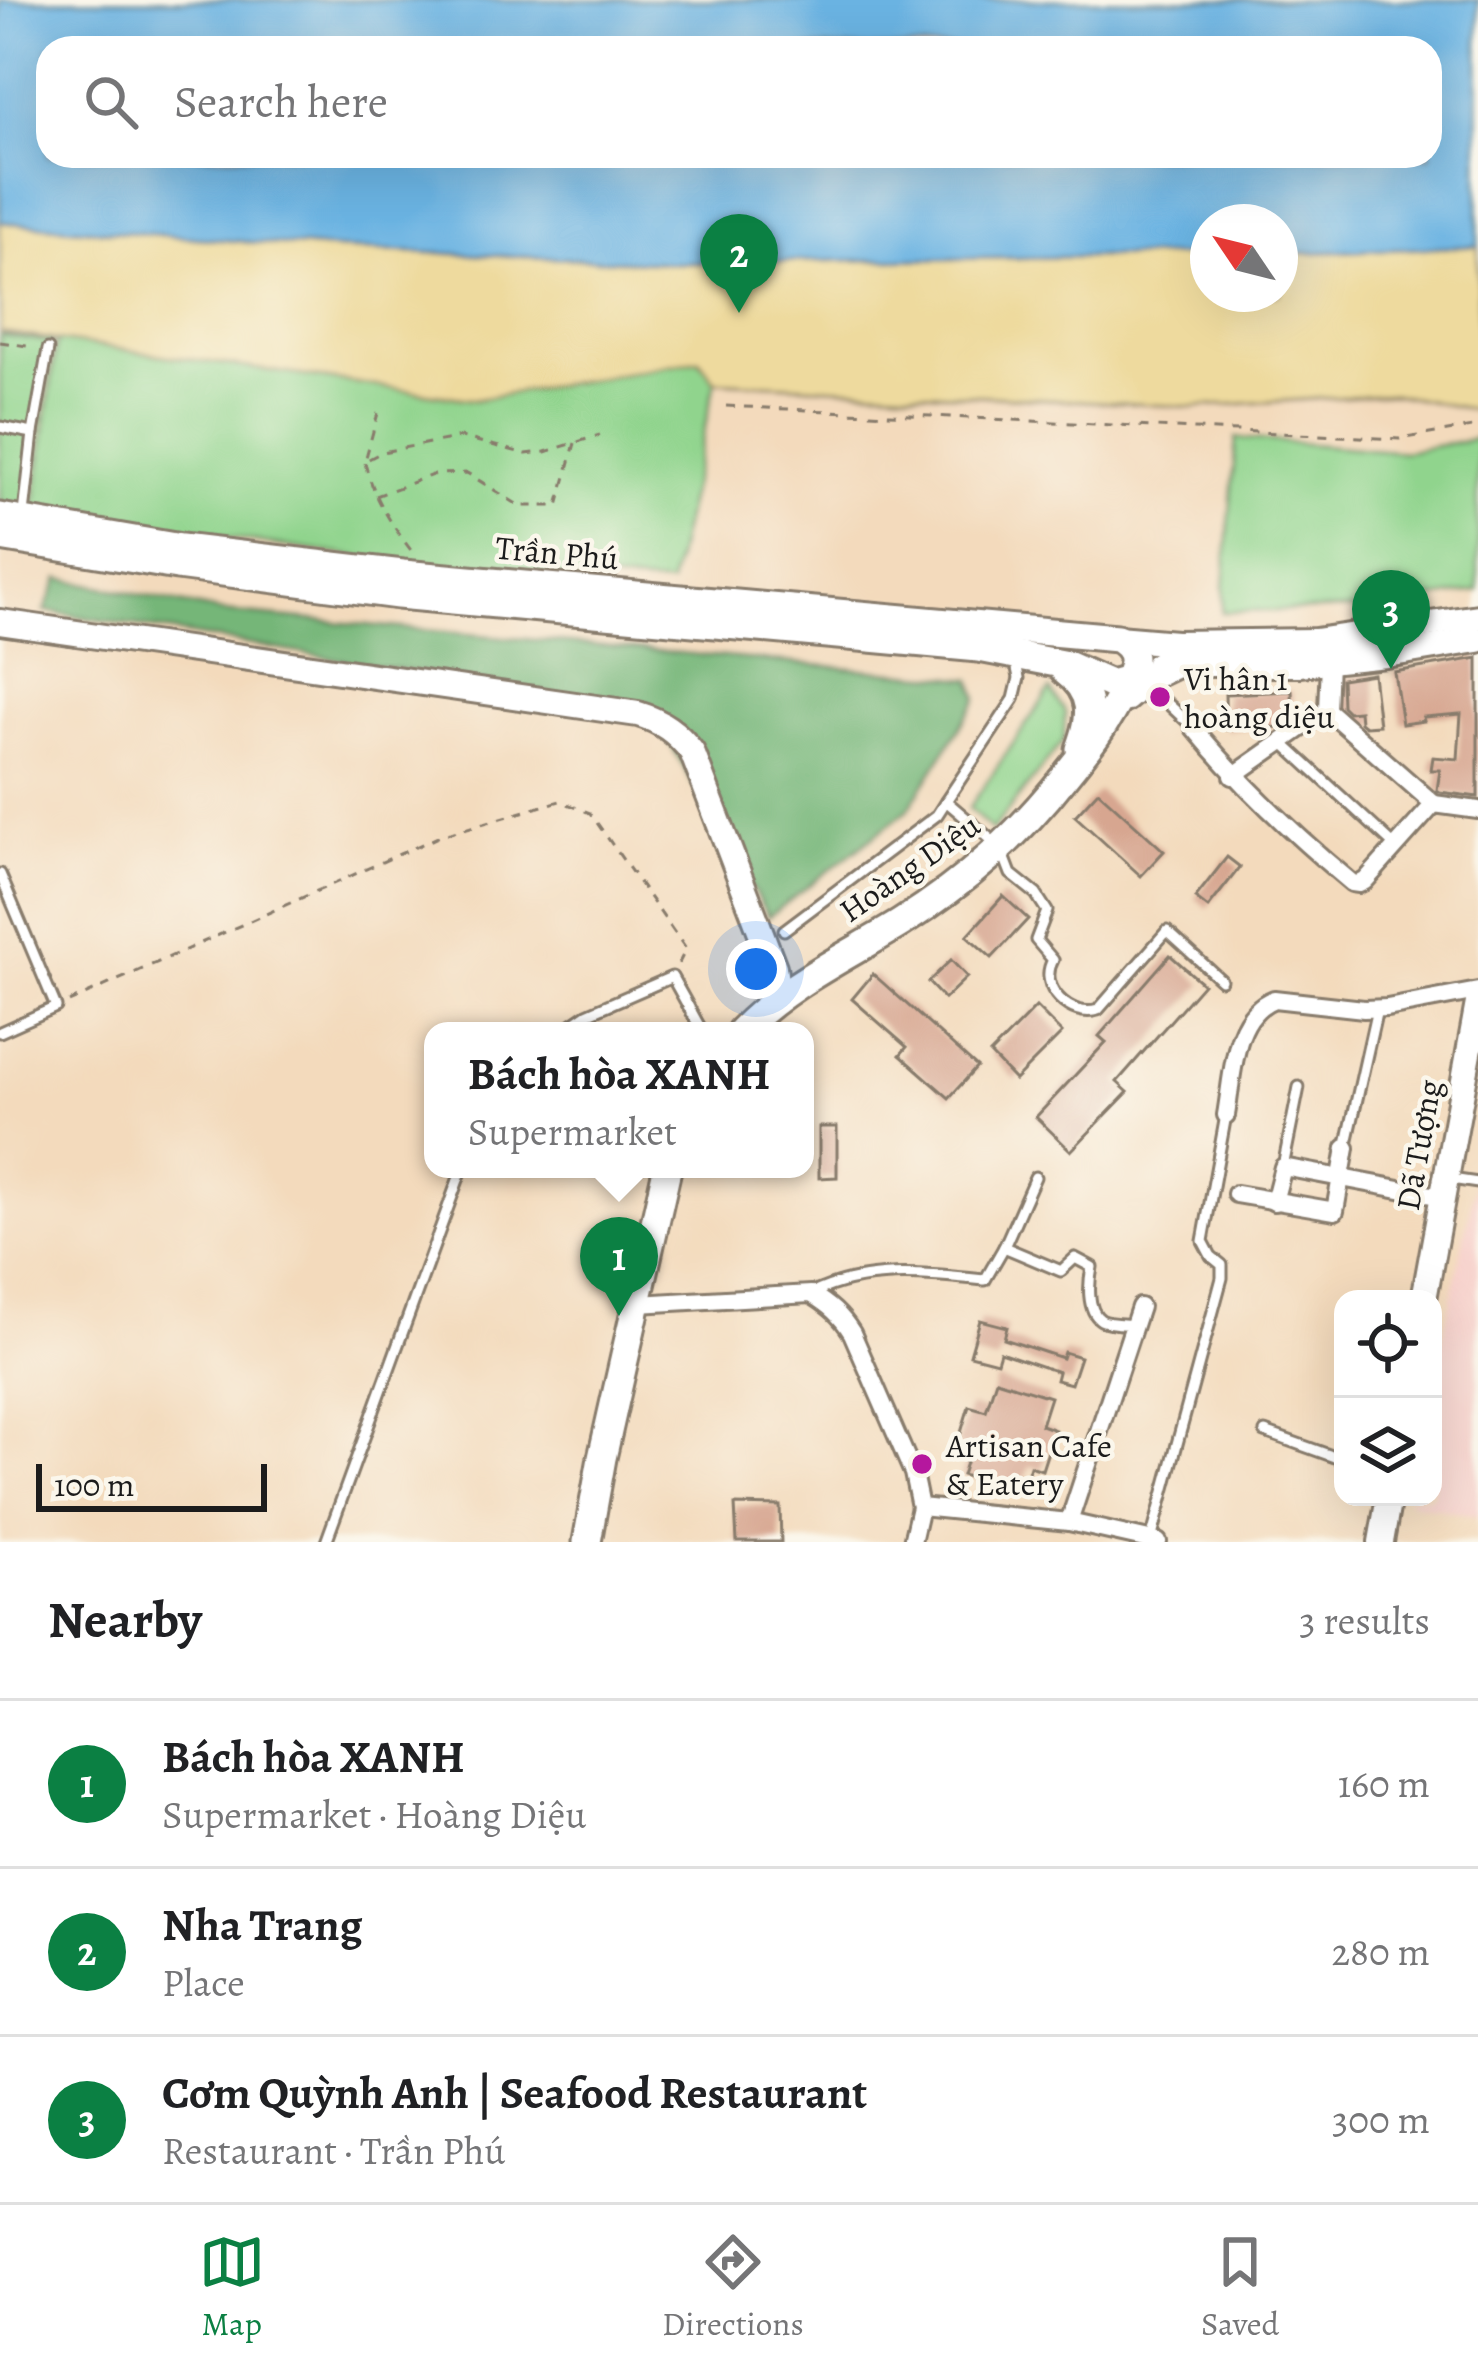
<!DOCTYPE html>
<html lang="en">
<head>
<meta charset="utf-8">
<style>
	:root { --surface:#fff; --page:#f6f6f6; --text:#202124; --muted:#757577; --line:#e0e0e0; --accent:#0b8043 }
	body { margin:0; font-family:Alegreya,serif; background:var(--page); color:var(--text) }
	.controls { position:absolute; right:36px; bottom:36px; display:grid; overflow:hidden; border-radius:24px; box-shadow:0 12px 48px #0002 }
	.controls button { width:108px; height:108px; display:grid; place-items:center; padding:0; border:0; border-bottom:3px solid var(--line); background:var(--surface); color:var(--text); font:60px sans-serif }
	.compass { position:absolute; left:1190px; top:204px; width:108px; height:108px; border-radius:50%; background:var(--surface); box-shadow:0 12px 48px #0002; rotate:305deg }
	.scale { position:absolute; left:36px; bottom:30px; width:231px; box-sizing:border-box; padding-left:12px; border:6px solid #1c1c1c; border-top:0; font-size:33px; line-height:42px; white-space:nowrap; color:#1c1c1c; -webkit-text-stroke:9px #fbf7ec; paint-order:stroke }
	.you { position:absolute; left:756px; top:969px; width:42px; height:42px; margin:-30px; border:9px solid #fff; border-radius:50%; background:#1a73e8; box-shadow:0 0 0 18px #1a73e833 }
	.badge { display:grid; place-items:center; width:78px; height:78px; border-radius:50%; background:var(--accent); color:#fff; font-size:39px; font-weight:700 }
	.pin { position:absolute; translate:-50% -99px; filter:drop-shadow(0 3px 6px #0008) }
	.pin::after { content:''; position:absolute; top:63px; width:42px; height:36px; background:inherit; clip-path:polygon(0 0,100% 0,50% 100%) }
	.popup { position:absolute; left:424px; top:1022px; width:390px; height:156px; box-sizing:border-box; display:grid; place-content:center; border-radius:24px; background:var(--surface); filter:drop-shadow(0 3px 9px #0005); font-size:39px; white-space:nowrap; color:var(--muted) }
	.popup b { font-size:45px; color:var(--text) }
	.popup::after { content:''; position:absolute; left:50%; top:100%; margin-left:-24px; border:24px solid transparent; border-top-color:var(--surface) }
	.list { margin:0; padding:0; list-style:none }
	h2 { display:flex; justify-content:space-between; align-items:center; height:156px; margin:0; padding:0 48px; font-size:51px }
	h2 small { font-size:39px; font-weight:400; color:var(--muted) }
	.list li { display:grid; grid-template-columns:78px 1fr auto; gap:36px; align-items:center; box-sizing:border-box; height:168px; padding:0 48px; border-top:3px solid var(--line) }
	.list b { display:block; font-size:45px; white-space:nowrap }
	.list p { margin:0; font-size:39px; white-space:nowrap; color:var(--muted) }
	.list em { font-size:39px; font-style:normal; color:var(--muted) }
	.icon { flex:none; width:66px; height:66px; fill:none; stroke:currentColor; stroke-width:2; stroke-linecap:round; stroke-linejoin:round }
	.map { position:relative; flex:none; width:1478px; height:1542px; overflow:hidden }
	.search { position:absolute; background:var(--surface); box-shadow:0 12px 48px #0002; left:36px; right:36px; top:36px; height:132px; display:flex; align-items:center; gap:30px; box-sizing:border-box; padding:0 42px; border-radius:36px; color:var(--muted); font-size:45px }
	.sheet { height:660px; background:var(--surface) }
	nav { display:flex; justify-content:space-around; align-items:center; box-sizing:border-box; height:168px; border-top:3px solid var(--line); background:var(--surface); font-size:33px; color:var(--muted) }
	nav a { display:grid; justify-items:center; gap:6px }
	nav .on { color:var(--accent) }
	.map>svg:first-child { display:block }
</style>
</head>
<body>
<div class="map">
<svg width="1478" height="1542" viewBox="0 0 1478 1542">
	<rect width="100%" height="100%" fill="#fbf7ec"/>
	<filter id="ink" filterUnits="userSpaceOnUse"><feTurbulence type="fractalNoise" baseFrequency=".00833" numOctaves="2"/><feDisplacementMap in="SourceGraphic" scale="24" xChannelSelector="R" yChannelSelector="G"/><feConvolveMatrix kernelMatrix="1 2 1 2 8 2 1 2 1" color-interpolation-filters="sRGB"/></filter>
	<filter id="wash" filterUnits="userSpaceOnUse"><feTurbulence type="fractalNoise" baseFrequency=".004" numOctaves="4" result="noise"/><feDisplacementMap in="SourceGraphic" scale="48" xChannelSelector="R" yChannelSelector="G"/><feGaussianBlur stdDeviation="2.7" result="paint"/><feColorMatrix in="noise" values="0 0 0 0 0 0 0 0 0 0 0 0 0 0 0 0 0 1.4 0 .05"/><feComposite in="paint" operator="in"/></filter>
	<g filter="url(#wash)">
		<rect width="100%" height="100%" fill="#f3dabc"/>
		<path fill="#f7d0cb" d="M1478 1170V1517L1408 1502 1409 1497H1433V1385Z"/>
		<g fill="#90d48d" stroke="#567854" stroke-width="3">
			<path d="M0 335 52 342 30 507 0 502Z"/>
			<path d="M57 340 474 400 699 360 715 381 670 585 431 567 34 511Z"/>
			<path d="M1236 438 1404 452 1478 438V591L1365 609 1222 612Z"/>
			<path d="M1050 690 1065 712 1064 740 992 831 969 808Z"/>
		</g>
		<path fill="#74b678" stroke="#48694a" stroke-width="3" d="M59 578 223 612 971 679 978 698 908 810 768 917 652 711 45 611Z"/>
		<path fill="#eeda9e" stroke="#857b5d" stroke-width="3" d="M0 222 337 249 678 263 1208 255V294H1280V254L1478 246V411L1393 394 1192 407 715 381 699 360 474 400 0 332Z"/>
		<path fill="#6ab3e2" stroke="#43687f" stroke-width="3" fill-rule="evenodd" d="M0 0H1478V246L1280 254V222H1208V255L678 263 337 249 0 222ZM48 48H1430V156H48Z"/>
		<g id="blocks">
			<g fill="#d7a690">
				<path d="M1478 658V797L1440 792 1437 790 1440 770H1431L1433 757 1458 759 1461 714 1423 717 1424 721 1402 724 1394 672Z"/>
				<path d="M1373 674 1379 725 1365 726 1360 722 1359 711 1348 712 1342 706 1341 679Z"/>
				<path d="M1292 691 1293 718 1281 727 1226 730 1225 694Z"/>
				<path d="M1098 791 1164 851 1141 876 1075 816Z"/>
				<path d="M1227 857 1240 867 1208 908 1195 898Z"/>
				<path d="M1003 896 1028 919 992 958 967 936Z"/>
				<path d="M1170 955 1203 984 1117 1082 1128 1092 1071 1151 1036 1117 1106 1042 1099 1036Z"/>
				<path d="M951 960 967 977 944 999 928 982Z"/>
				<path d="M873 974 977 1067 949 1098 900 1055 907 1047 852 999Z"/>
				<path d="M1036 1007 1062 1033 1015 1080 990 1054Z"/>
				<path d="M819 1127H837V1177L819 1178Z"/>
				<path d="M980 1320 1007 1327 1004 1339 1062 1358 1064 1352 1080 1357 1071 1384 1056 1380 1058 1372 1000 1352 997 1362 970 1355Z"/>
				<path d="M996 1380 1050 1397 1041 1425 1055 1430 1042 1470 1030 1466 1021 1494 962 1475 970 1450 957 1446 969 1406 986 1411Z"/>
				<path d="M735 1505 780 1506 781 1542H737Z"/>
			</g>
		</g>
	</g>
	<g filter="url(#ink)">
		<use href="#blocks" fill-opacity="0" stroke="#887b6c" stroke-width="3"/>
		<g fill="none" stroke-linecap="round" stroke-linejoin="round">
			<defs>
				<g id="lane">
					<path d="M0 427 33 433 24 514"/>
					<path d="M33 433 48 349"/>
					<path d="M1016 663 1019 678 1014 699 946 801 1001 848 1011 874 1036 894 1047 911 1036 940 1053 960C1037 987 1071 1019 1098 1010L1167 931 1221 980"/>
					<path d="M1148 685 1194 728"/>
					<path d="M1283 743 1395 846"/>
					<path d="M0 874 56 1007 0 1032"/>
					<path d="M784 930 937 815 946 801"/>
					<path d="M562 1031 587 1014 672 977 702 1031"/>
					<path d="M1346 1148 1377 1009"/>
					<path d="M1283 1167 1299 1087"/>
					<path d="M1451 1179 1478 1183"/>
					<path d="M1004 1247 1061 1271 1075 1258 1092 1267C1089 1282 1086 1310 1101 1320 1108 1324 1126 1324 1134 1325"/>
					<path d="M811 1294C865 1267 927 1274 985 1280L1004 1247 1035 1177"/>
					<path d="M1265 1432 1343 1460"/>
					<path d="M1151 1540 1222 1278V1265L1211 1256 1203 1241 1226 1115"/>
					<path d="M326 1542 462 1169"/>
				</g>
				<g id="street">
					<path d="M1327 710 1434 804"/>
					<path d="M1194 728C1242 786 1294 835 1352 883L1359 884 1365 881 1434 804 1478 810"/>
					<path d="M1233 776 1327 710 1329 662"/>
					<path d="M1226 1115C1233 1077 1232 1015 1274 999L1364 1009 1387 1008 1478 991"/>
					<path d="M1236 1194 1335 1211 1346 1148"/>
					<path d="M1274 1202 1283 1167 1442 1197"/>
					<path d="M638 1304 811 1294C829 1305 841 1315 852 1333L913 1473 920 1507"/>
					<path d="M1069 1522 1140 1307"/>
					<path d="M912 1542 920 1507 1069 1522 1158 1542"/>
				</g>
				<g id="secondary">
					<path d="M0 622 638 714C661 721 677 732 692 752L774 967 778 997"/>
					<path d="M1117 638 1176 643 1315 641 1478 617"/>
					<path d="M1158 664H1299L1386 655 1478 640"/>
					<path d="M1424 1299 1478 1003"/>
					<path d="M1381 1542 1389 1497"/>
				</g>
				<g id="primary">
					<path d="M0 517 181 548 403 574 1117 638C1143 652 1132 671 1122 692 1107 724 1087 749 1065 776 1017 837 967 881 901 923 846 957 787 984 741 1031"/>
					<path d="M0 537 177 566 398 595 979 648 1067 665 1110 684 1125 680 1130 675"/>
					<path d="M1065 671C1095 693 1092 717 1080 749"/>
					<path d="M1125 698 1152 675 1177 663"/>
					<path d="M587 1542 602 1458 667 1169"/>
				</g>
			</defs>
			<use href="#lane" stroke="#887b6c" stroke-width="15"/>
			<use href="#street" stroke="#887b6c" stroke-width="22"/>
			<use href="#secondary" stroke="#887b6c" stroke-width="30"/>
			<use href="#primary" stroke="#887b6c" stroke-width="33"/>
			<g stroke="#887b6c" stroke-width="3" stroke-dasharray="9 9" stroke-linecap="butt">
				<path d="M0 342 34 347"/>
				<path d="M726 406 1400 439 1478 426"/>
				<path d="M378 413 365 461 382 452 461 437 526 454 545 452 600 435"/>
				<path d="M365 463C374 498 391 524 413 553"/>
				<path d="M376 496 435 474 467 473 520 506H558L575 443"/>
				<path d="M69 1002 440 836 560 801 590 813 686 949 676 969"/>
			</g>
			<use href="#lane" stroke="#fff" stroke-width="9"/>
			<use href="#street" stroke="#fff" stroke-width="16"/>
			<use href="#secondary" stroke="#fff" stroke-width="24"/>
			<use href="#primary" stroke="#fff" stroke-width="27"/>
		</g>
	</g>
	<g fill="#b5179e" stroke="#fbf7ec" stroke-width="4.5">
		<circle cx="1160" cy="697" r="12"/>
		<circle cx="922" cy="1464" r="12"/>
	</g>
	<g text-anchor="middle" stroke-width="9" stroke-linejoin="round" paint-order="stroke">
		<g font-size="33" fill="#1c1c1c" stroke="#fbf7ec">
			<text transform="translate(557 552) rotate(5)" y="12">Trần Phú</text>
			<text transform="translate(909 867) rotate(-35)" y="12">Hoàng Diệu</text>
			<text transform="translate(1418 1145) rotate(-80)" y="12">Dã Tượng</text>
		</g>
		<g font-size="33" fill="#1c1c1c" stroke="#fbf7ec" text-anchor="start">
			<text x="1184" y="690">Vi hân 1<tspan x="1184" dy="38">hoàng diệu</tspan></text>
			<text x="946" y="1457">Artisan Cafe<tspan x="946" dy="38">&amp; Eatery</tspan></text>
		</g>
	</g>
</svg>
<div class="controls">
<button><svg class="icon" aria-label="locate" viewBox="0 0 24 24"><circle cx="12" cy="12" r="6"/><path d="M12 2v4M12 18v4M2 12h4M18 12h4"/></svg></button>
<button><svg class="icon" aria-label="layers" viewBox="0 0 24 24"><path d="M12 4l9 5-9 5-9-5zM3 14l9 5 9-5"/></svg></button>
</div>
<svg class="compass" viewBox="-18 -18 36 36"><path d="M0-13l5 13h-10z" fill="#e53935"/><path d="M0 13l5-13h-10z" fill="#757577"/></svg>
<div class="scale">100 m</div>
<div class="you"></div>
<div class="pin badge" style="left:619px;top:1316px">1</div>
<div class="popup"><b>Bách hòa XANH</b>Supermarket</div>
<div class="pin badge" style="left:739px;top:313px">2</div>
<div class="pin badge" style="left:1391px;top:669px">3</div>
<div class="search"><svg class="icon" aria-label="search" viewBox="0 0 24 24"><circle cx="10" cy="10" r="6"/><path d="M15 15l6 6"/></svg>Search here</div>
</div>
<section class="sheet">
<h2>Nearby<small>3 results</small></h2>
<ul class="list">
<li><span class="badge">1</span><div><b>Bách hòa XANH</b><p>Supermarket · Hoàng Diệu</p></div><em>160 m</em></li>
<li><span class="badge">2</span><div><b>Nha Trang</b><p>Place</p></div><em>280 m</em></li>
<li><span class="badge">3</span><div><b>Cơm Quỳnh Anh | Seafood Restaurant</b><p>Restaurant · Trần Phú</p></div><em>300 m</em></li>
</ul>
</section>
<nav>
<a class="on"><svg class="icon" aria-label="map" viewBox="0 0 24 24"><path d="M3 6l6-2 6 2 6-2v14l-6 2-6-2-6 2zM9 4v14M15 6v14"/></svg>Map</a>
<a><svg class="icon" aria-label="directions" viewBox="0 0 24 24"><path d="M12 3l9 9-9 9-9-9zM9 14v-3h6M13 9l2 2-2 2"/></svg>Directions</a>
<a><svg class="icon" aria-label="saved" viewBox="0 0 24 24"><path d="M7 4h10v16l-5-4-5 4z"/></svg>Saved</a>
</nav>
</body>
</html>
